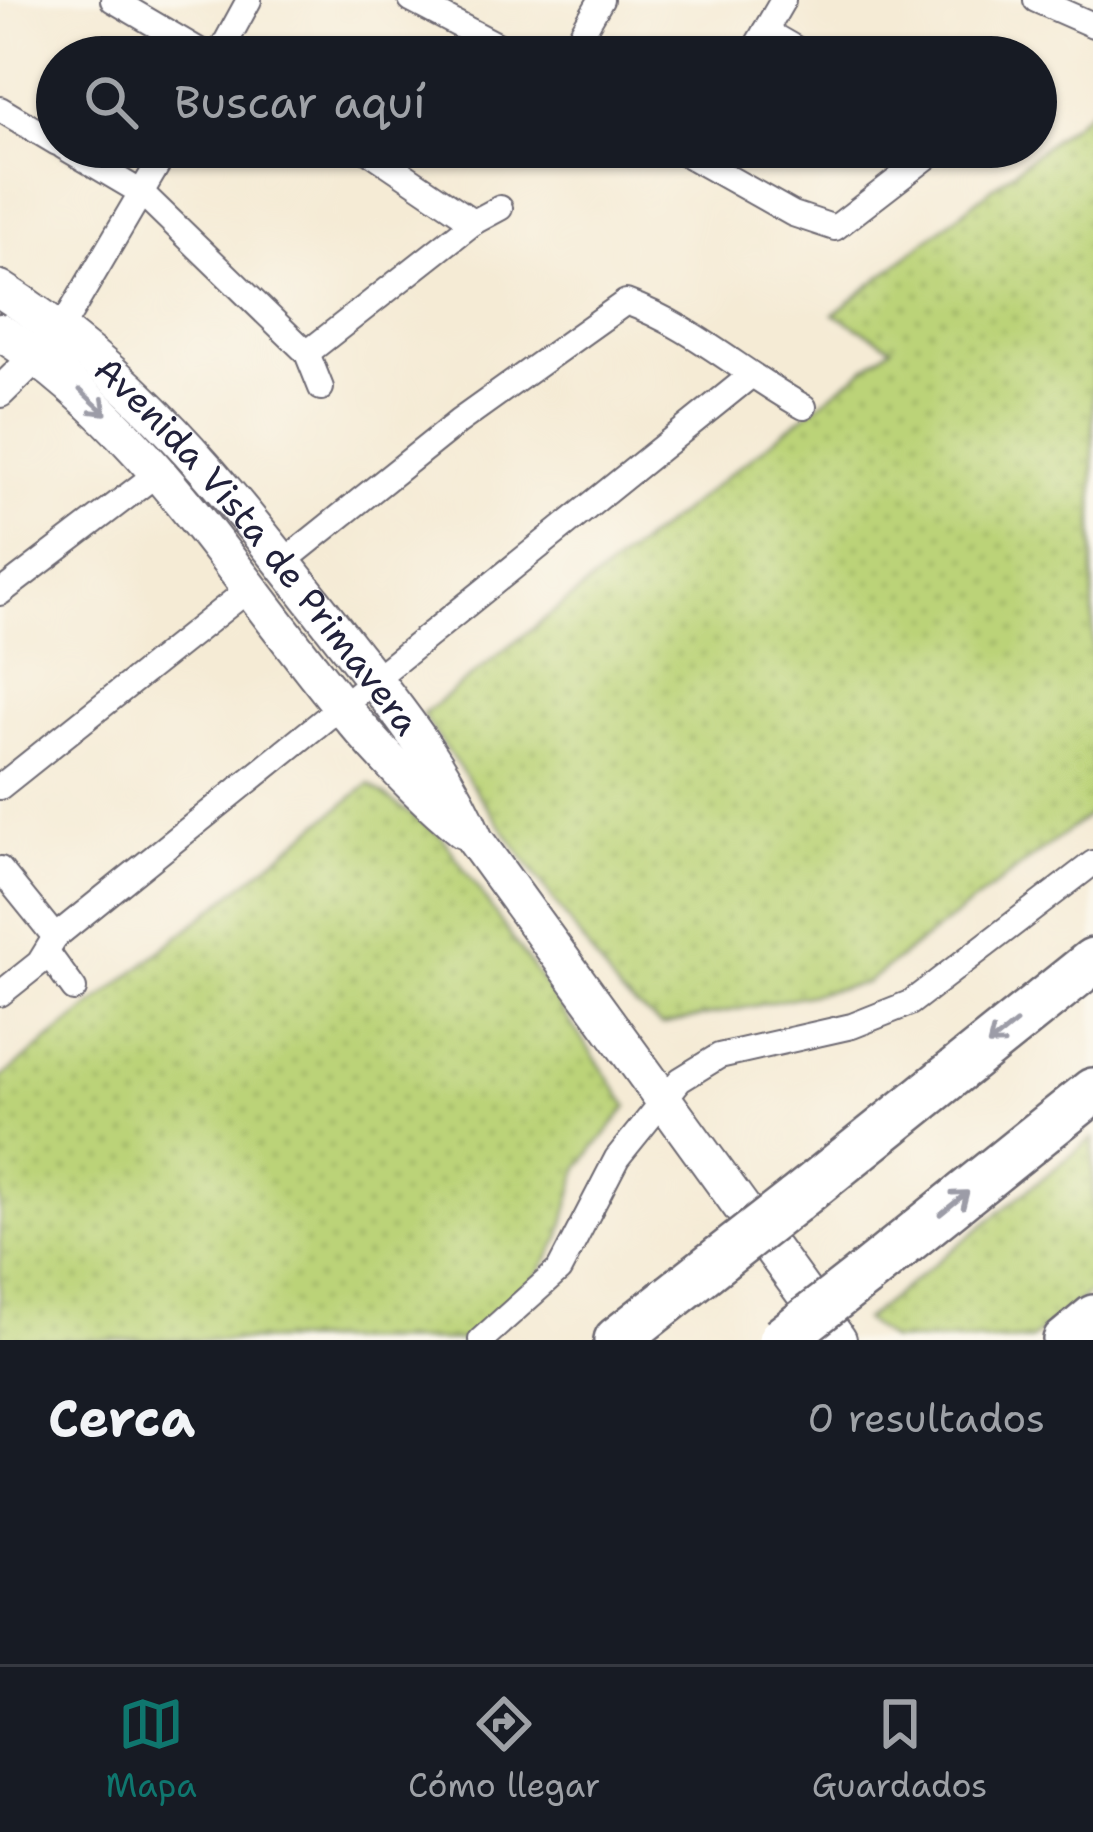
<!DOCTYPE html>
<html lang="es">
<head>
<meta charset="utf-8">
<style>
	:root { --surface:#171b24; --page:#20242c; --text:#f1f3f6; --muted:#9ea1a6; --line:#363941; --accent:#0f766e }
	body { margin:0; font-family:"Shantell Sans",sans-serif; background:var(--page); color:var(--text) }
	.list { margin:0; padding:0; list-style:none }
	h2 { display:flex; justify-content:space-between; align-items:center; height:156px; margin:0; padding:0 48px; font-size:51px }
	h2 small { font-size:39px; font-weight:400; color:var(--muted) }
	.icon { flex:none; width:66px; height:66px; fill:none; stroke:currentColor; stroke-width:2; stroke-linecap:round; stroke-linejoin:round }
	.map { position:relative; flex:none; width:1093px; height:1340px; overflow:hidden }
	.search { position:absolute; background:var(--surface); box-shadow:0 3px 9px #0004; left:36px; right:36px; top:36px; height:132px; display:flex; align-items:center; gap:30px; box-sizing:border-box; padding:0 42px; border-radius:66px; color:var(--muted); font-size:45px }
	.sheet { height:324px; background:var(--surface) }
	nav { display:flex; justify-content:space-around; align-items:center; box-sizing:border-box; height:168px; border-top:3px solid var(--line); background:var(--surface); font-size:33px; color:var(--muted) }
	nav a { display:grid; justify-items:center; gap:6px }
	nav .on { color:var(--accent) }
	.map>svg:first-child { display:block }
</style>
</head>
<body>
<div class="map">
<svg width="1093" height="1340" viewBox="0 0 1093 1340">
	<defs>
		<pattern id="grass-dots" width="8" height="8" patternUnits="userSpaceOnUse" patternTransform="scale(3)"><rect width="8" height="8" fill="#bbd378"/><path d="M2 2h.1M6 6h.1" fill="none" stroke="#a0b569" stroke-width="1.8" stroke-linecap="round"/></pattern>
	</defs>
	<rect width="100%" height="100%" fill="#fbf7ec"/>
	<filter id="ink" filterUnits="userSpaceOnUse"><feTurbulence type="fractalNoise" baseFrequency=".00833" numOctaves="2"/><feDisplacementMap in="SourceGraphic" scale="24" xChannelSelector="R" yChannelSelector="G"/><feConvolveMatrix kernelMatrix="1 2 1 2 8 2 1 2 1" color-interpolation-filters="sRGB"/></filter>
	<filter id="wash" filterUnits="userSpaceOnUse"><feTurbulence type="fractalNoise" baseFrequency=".004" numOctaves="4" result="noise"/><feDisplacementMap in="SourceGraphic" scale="48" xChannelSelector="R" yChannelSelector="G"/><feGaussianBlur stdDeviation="2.7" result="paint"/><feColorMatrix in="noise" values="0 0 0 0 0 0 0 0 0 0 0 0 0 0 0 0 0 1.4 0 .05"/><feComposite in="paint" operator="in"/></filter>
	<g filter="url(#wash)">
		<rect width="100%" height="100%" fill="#f5ebd5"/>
		<g fill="url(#grass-dots)" stroke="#6e7a5a" stroke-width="3">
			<path d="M1093 108V812L866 983 661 1025 621 995 422 715 892 347 834 314Z"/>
			<path d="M369 784 442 837 628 1106 579 1167 560 1238 529 1290 466 1340H0V1079Z"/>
			<path d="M1093 1138V1290L1030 1340H891L864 1320Z"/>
		</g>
	</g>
	<g filter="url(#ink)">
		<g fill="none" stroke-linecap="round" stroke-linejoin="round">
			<defs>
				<g id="minor">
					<path d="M113 0 210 57"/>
					<path d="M411 0 520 57"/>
					<path d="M1036 0 1093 25"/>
					<path d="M765 31 810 57"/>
					<path d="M218 57 249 0"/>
					<path d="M568 57 601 0"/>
					<path d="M750 57 783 0"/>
					<path d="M0 109 57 143"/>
					<path d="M64 147 142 193 307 353 474 222 363 147"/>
					<path d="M674 147 793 214 835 228 940 147"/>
					<path d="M474 222 500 208"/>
					<path d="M61 329 168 147"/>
					<path d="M307 353 321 388"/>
					<path d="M282 563 458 422 626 302C690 325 744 374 804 407"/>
					<path d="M0 593 159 472"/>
					<path d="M0 787 250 588"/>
					<path d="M0 869 55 937 749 377"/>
					<path d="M47 952 74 989"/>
					<path d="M0 994 39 963 55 937"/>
					<path d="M481 1340 559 1270 617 1158 680 1080 719 1056 852 1026 910 1003 1093 863"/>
				</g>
				<path id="tertiary" d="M0 392 50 343"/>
				<g id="secondary">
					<path id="s1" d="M0 289C146 382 228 493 333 627 385 695 442 760 475 840L838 1340"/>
					<path d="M0 332C196 457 286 685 463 830"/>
				</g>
				<path id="primary" d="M1063 1340 1093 1315"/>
				<g id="motorway">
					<path d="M794 1201 1093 961"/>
					<path d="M863 1276 1093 1091"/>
					<path d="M617 1340 721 1258"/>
				</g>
			</defs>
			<use href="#minor" stroke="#6c6871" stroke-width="28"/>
			<use href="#tertiary" stroke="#6c6871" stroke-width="34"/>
			<use href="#secondary" stroke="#6c6871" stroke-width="40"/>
			<use href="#primary" stroke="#6c6871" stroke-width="44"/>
			<use href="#motorway" stroke="#6c6871" stroke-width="50"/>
			<use href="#minor" stroke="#fff" stroke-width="24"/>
			<use href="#tertiary" stroke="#fff" stroke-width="30"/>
			<use href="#secondary" stroke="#fff" stroke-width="36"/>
			<use href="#primary" stroke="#fff" stroke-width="39"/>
			<use href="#motorway" stroke="#fff" stroke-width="45"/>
			<defs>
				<g id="motorway-bridge">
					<path d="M721 1258 794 1201"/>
					<path d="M781 1340 863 1276"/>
				</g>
			</defs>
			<use href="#motorway-bridge" stroke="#6c6871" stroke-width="50" stroke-linecap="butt"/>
			<use href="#motorway-bridge" stroke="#fff" stroke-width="45"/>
		</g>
		<defs><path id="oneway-shaft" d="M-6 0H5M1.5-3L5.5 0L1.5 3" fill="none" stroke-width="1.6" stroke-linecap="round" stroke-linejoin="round" transform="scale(3)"/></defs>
		<g stroke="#9c9ca7">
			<use href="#oneway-shaft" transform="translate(93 402) rotate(43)"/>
			<use href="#oneway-shaft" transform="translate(1002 1034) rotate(141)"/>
			<use href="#oneway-shaft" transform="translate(954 1203) rotate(-39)"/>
		</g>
	</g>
	<g text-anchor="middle" stroke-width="12" stroke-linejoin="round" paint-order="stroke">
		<g font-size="36" fill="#22223b" stroke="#fbf7ec">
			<text dy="13" stroke="none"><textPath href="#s1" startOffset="366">Avenida Vista de Primavera</textPath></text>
		</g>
	</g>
</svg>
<div class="search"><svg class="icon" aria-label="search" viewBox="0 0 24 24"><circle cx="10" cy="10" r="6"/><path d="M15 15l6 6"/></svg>Buscar aquí</div>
</div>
<section class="sheet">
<h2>Cerca<small>0 resultados</small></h2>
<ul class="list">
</ul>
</section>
<nav>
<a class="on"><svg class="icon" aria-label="map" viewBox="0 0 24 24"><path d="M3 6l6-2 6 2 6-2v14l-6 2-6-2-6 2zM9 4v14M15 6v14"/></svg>Mapa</a>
<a><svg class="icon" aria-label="directions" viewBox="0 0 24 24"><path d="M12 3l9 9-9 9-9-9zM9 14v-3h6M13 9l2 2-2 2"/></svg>Cómo llegar</a>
<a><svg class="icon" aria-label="saved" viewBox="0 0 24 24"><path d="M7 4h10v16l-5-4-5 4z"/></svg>Guardados</a>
</nav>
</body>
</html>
